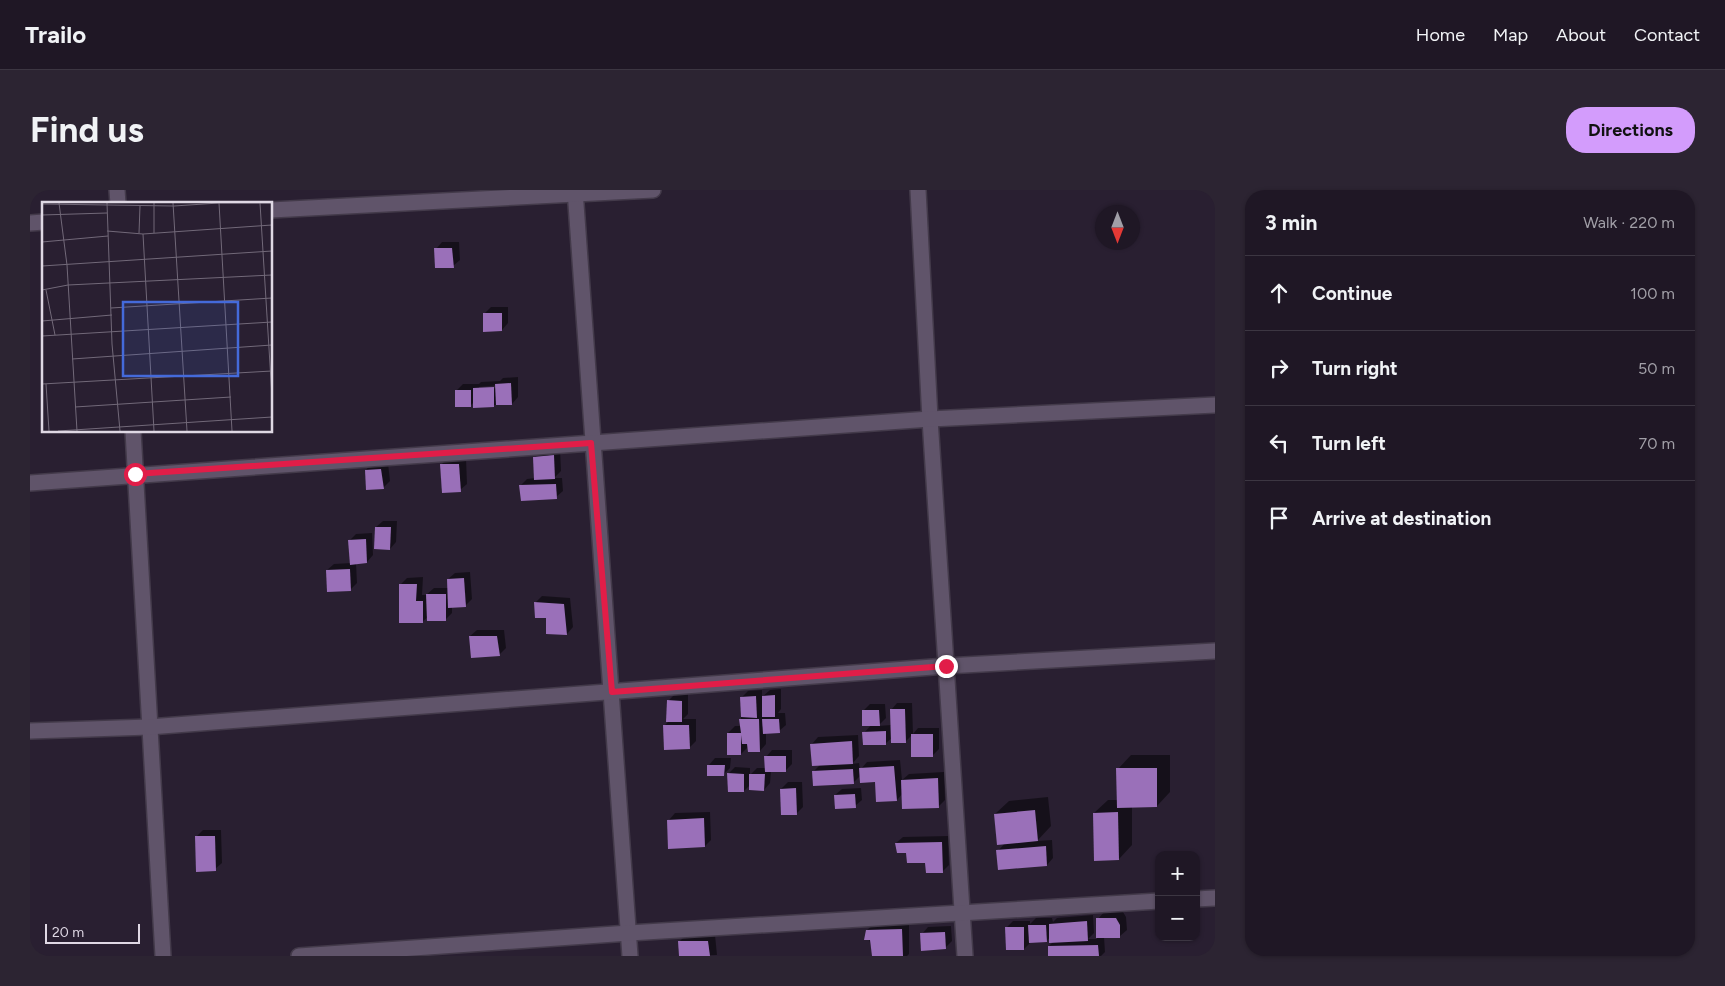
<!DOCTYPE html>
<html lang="en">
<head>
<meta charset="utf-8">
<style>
	:root { --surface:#1f1725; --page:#2c2432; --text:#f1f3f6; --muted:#a19fa7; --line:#3c3642; --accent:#d39cfc }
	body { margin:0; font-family:Figtree,sans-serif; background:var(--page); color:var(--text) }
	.controls { position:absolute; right:15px; bottom:15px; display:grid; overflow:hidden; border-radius:10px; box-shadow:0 1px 4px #0004 }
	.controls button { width:45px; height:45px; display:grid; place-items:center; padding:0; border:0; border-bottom:1px solid var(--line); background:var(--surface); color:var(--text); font:25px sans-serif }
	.compass { position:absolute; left:1065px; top:15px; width:45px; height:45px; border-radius:50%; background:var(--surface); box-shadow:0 1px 4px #0004; rotate:180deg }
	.scale { position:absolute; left:15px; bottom:12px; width:95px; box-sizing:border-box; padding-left:5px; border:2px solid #dfd8e4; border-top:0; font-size:14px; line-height:18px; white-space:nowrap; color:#dfd8e4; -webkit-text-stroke:4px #291f31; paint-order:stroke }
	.stop { position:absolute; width:15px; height:15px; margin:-11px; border:4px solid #e11d48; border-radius:50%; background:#fff }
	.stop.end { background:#e11d48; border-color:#fff; box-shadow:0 1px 5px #0008 }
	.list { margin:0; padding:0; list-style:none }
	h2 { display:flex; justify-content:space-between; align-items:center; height:65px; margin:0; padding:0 20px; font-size:21px }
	h2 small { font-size:16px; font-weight:400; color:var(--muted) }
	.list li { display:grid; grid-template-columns:32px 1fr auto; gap:15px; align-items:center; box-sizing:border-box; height:75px; padding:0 20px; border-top:1px solid var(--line) }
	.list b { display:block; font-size:19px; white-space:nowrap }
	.list em { font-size:16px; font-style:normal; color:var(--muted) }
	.icon { flex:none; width:28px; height:28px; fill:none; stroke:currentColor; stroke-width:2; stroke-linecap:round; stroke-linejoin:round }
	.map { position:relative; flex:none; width:1185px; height:766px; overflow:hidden; border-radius:20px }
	header { display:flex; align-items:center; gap:30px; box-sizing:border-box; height:70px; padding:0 25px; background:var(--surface); border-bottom:1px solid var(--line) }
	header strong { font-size:24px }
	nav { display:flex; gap:28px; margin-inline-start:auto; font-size:18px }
	.intro { display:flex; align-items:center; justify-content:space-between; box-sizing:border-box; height:120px; padding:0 30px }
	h1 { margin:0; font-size:35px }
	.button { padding:12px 22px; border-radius:20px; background:var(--accent); color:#111; font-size:18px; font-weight:700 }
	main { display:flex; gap:30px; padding:0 30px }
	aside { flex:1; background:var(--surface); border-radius:20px; box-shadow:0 1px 4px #0004 }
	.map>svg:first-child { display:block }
</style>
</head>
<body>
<header>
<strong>Trailo</strong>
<nav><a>Home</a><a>Map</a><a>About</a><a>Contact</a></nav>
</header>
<div class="intro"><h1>Find us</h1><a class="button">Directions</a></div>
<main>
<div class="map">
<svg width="1185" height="766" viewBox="0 0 1185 766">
	<rect width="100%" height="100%" fill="#291f31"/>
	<g fill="#0007" fill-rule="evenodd">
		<path d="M412 52H429L430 70 423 76 406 59Z"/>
		<path d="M461 117H478V133L472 140 454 124Z"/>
		<path d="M488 187V207L482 214 464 215 444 212 441 215 426 201 433 194H449L451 192 470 191 473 188ZM470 195V198L449 199V197Z"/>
		<path d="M530 259 531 281 524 288H532L533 301 526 307 491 295 497 289 506 288 504 267 511 260Z"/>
		<path d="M418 268H436L437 294 430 300 412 274Z"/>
		<path d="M342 273H358L360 291 353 298 336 280Z"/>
		<path d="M353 331H367L366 352 360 359 346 337Z"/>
		<path d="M342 343 343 365 337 372 326 373 327 393 320 400 297 380 304 374 321 373 319 351 326 344Z"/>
		<path d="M440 382 442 409 436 415 422 417V423L415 430 398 427 392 432 370 395 377 388 393 387 392 405H396L404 398H419L418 389 425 383Z"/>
		<path d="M512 406 540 408 543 437 537 444 517 426 506 412Z"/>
		<path d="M447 440H474L476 458 469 465 440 446Z"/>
		<path d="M751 499V519L748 523H755L756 535 749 541 736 542V554L730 561 719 556 711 564 698 543 705 536H711V508L718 501 732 500V507L740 500Z"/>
		<path d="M645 504H658V524L653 529H666V551L659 558 634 536 640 530 638 511Z"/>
		<path d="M867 513H882L883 544 888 538H909V559L903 565 882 545 876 551 862 548 856 553 834 543 842 534 833 521 840 514H855L856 528 848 536 861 535V520Z"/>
		<path d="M828 545 829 566 822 574 829 573 830 580 837 572 870 570 872 590 879 584 914 582 915 610 909 616 873 603 867 610 846 591 831 585 823 593 783 582 791 574 782 554 788 547Z"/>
		<path d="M742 560H762V574L755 581H741L740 593 734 600 721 594 714 601 698 584 705 577 720 578V585L727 578H736V567Z"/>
		<path d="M1101 565H1140V602L1127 616H1102V655L1089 669 1064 623 1078 610H1088V579Z"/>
		<path d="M685 568H701L700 578 694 584 679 575Z"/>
		<path d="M758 592H772L773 617 766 624 751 599Z"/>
		<path d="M831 598 832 610 825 616 805 605 812 599Z"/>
		<path d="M1018 607 1021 636 1007 651 1022 650 1023 668 1017 675 968 661 975 653 965 624 979 611Z"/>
		<path d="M680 622 681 650 675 656 639 630 645 623Z"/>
		<path d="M173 640H191L192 673 185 679 166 647Z"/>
		<path d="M918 646 919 675 912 682 877 662 866 653 873 647Z"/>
		<path d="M1074 722H1093L1096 727 1097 740 1090 746 1074 747 1075 762 1071 766H1020L1019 756 1023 752 1020 747 1017 751 1001 752 994 759 976 738 983 731H1000V734L1006 728H1022L1023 732 1027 728 1063 725 1064 743 1058 749H1067L1068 729Z"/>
		<path d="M879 733V764L877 766H843L837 740 844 734Z"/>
		<path d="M921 736 922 751 915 758 892 744 898 737Z"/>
		<path d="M656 745H685L687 765 650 766 649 752Z"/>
	</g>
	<g fill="#9a70b9">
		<path d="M404 58H422L424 78H405Z"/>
		<path d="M453 123H472V141L453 142Z"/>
		<path d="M481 193 482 215H466L465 194Z"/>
		<path d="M464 197V217L443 218V198Z"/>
		<rect x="425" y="200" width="16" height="17"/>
		<path d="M524 265 525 289 504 290 503 267Z"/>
		<path d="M410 274H429L431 302 412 303Z"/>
		<path d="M351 279 354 299 336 300 335 280Z"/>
		<path d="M526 294 527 309 491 311 489 295Z"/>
		<path d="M345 337H361L360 360 344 359Z"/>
		<path d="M336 349 337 373 320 375 318 350Z"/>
		<path d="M320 379 321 401 297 402 296 380Z"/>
		<path d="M434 388 436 417 418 418 417 389Z"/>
		<path d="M369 394H387L386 411H393V433H369Z"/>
		<path d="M396 404H416V431H397Z"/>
		<path d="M504 412 534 414 537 445 516 444V428H505Z"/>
		<path d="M439 446H467L470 466 441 468Z"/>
		<path d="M745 505V527H732V506Z"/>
		<path d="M726 506 727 528 711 527 710 507Z"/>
		<path d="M637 510 652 511V532H636Z"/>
		<path d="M860 519H875L876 553H861Z"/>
		<path d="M832 520H849L850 536H832Z"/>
		<path d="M709 529H729L730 562H718L717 554H712L711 545V565H697V543H711Z"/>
		<path d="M732 529H749L750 543 733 544Z"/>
		<path d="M633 535H659L660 559 634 560Z"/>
		<path d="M856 541V555H833L832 542Z"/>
		<rect x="881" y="544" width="22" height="23"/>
		<path d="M822 551 823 574 782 576 780 554Z"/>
		<path d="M734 566H756V582H735Z"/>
		<path d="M677 575H695L694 586H677Z"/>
		<path d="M864 576 867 611 846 612 845 592 830 593 829 578Z"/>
		<path d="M1086 578H1127V617L1087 618Z"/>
		<path d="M823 579 824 594 783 596 782 581Z"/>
		<path d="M697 583 714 584V602H698Z"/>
		<path d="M719 584H735L734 601 719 600Z"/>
		<path d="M908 588 909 618 872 619 871 590Z"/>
		<path d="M766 598 767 625H751L750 599Z"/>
		<path d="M825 604 826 618 805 619 804 605Z"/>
		<path d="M1005 620 1008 651 967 655 964 624Z"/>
		<path d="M1088 622 1089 670 1064 671 1063 623Z"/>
		<path d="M674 628 675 657 638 659 637 630Z"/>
		<path d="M165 646H185L186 681 166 682Z"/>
		<path d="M912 652 913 683H896L895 673H877L876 663H867L865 653Z"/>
		<path d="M1016 656 1017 676 968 680 966 660Z"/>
		<path d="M1066 728H1086L1090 735V748H1066Z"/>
		<path d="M1057 731 1058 751 1019 753V734Z"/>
		<path d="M998 735H1016L1017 752 999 753Z"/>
		<path d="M975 737H994V760H976Z"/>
		<path d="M872 739 873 766H842L840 750H834L836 740Z"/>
		<path d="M915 742 916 759 891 761 890 743Z"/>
		<path d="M648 751H678L680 766H649Z"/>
		<path d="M1068 755 1069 766H1018V756Z"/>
	</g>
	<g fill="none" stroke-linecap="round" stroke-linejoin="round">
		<defs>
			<g id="street">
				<path d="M87 0 88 14"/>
				<path d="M545 0 600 766"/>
				<path d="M888 0 900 229 935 766"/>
				<path d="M241 20 623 0"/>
				<path d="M0 33 14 32"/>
				<path d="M103 241 133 766"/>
				<path d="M0 293 900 229 1185 215"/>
				<path d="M0 541 119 537 916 476 1185 461"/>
				<path d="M1166 709 1185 708"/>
				<path d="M269 766 599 743 1129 711"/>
			</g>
		</defs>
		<use href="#street" stroke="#433a4a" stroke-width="18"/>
		<use href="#street" stroke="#60546a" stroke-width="15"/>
	</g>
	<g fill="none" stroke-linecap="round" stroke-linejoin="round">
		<path stroke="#e11d48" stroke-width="6" d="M105 284 561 253 582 502 916 476"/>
	</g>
	<g transform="translate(12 12)">
		<rect width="230" height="230" fill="#291f31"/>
		<path fill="none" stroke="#726979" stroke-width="1" d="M17 1 25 63 35 229M65 1 70 142 78 229M112 1V31M131 1 145 229M177 1H230M218 1 230 195M0 2 132 4 177 1 190 229M0 13 65 11M65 29 101 32 230 23M97 31 98 4M101 32 112 229M0 40 66 34M0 64 230 49M0 88 26 83 230 73M4 88 13 133M69 106 230 96M0 119 70 113M0 134 230 120M30 157 230 143M0 182 230 169M4 182 7 229M33 205 189 195M16 229 230 215"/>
		<path fill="#446ada" fill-opacity="0.15" stroke="#446ada" stroke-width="2.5" d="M81 100H196V174H81Z"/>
		<rect width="230" height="230" fill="none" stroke="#dfd8e4" stroke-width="2.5"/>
	</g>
</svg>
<div class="controls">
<button>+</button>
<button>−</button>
</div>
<svg class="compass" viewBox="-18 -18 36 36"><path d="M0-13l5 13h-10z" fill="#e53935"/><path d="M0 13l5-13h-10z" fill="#a19fa7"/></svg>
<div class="scale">20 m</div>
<div class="stop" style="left:105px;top:284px"></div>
<div class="stop end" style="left:916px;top:476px"></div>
</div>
<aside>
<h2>3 min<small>Walk · 220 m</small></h2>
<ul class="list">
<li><svg class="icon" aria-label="ahead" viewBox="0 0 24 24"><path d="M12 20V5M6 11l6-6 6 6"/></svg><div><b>Continue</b></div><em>100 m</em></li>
<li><svg class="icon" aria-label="right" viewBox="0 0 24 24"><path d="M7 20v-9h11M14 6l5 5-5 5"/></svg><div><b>Turn right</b></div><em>50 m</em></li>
<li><svg class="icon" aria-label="left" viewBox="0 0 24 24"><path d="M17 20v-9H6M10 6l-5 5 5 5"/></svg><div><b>Turn left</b></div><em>70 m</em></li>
<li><svg class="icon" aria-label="arrive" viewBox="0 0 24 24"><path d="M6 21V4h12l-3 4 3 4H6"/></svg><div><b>Arrive at destination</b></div></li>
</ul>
</aside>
</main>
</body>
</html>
